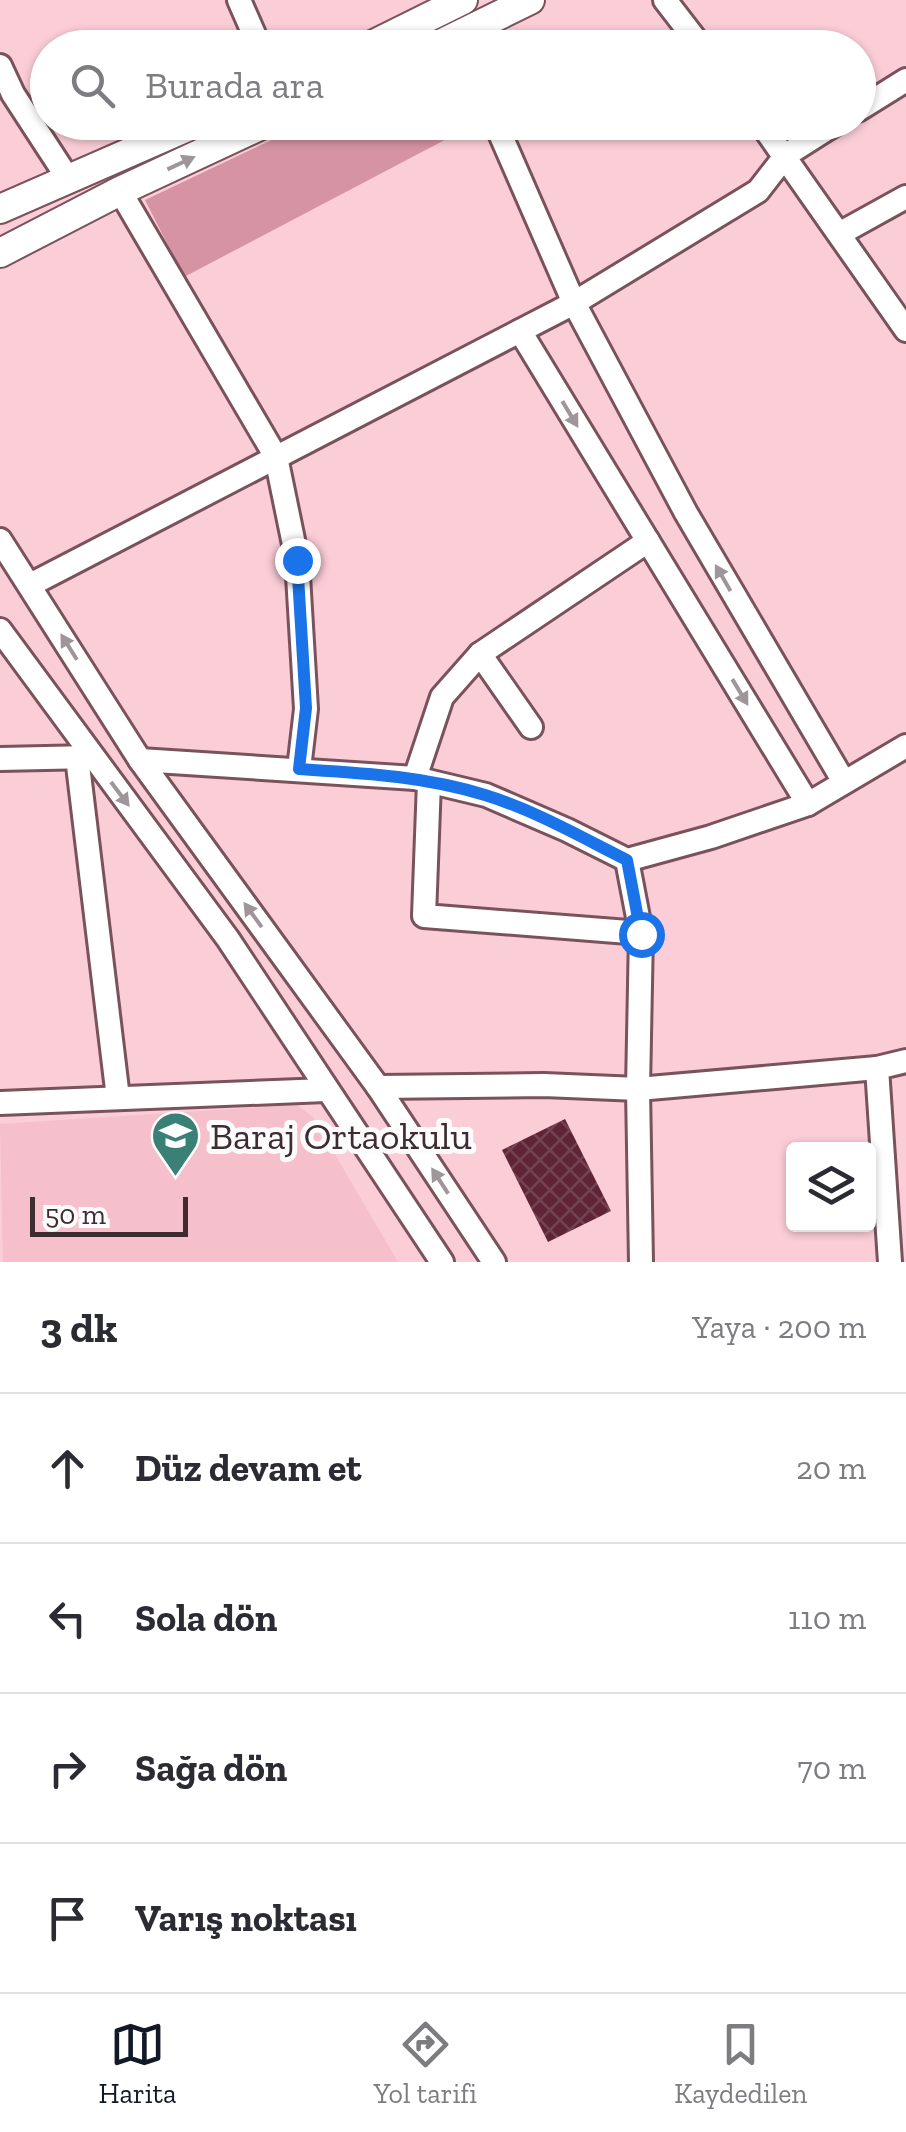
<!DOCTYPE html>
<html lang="tr">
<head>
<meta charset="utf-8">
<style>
	:root { --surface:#fff; --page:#f2f2f3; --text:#2b2b33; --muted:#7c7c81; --line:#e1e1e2; --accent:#111827 }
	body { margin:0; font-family:"Zilla Slab",serif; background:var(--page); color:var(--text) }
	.controls { position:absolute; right:30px; bottom:30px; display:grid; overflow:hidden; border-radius:10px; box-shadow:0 2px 8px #0004 }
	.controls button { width:90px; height:90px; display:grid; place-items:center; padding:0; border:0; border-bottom:2px solid var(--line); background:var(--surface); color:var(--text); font:50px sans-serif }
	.scale { position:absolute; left:30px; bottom:25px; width:158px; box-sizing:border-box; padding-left:10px; border:5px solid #3d2c30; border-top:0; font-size:28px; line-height:35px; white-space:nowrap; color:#3d2c30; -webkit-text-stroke:8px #fcfcfc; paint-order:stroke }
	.stop { position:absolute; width:30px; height:30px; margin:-22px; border:8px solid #1a73e8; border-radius:50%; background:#fff }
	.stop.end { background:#1a73e8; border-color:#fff; box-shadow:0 2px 10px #0008 }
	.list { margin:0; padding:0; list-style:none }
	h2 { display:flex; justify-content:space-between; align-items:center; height:130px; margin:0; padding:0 40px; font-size:42px }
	h2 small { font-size:32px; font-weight:400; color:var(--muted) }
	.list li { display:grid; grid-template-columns:65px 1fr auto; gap:30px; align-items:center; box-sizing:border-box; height:150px; padding:0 40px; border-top:2px solid var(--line) }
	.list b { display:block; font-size:38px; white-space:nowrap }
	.list em { font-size:32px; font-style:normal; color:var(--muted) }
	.icon { flex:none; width:55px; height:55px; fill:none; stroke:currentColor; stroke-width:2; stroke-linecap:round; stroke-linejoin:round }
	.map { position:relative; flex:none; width:906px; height:1262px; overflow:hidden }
	.search { position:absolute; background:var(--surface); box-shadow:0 2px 8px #0004; left:30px; right:30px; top:30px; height:110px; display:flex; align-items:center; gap:25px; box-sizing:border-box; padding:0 35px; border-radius:55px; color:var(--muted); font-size:38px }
	.sheet { height:730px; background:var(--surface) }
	nav { display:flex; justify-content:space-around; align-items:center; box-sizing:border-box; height:140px; border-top:2px solid var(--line); background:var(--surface); font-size:28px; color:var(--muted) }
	nav a { display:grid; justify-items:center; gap:5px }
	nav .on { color:var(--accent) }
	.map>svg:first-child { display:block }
</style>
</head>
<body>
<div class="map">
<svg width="906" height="1262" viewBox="0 0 906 1262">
	<defs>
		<pattern id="building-cross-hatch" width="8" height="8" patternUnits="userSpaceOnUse" patternTransform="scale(2.5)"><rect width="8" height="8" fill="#5f2436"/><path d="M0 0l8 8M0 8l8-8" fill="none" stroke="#734352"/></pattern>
	</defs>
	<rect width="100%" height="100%" fill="#fbcdd7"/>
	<path fill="#f5bfcb" d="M297 1105 313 1117 398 1262H3L0 1124Z"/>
	<path fill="#d693a3" d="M309 122 477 123 184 277 145 200Z"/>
	<path fill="url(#building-cross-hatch)" d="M565 1119 611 1211 548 1242 502 1150Z"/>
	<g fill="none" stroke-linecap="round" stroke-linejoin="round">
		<defs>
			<g id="minor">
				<path d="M239 0 260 48"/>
				<path d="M665 0 702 48"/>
				<path d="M0 66 13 94 67 177"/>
				<path d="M858 110 906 80"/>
				<path d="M495 122 574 303 686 513 844 782"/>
				<path d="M760 122 906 330"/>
				<path d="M120 191 276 457 297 559 306 709 299 769"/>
				<path d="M839 234 906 197"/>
				<path d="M520 331 808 804"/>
				<path d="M0 540 140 760 378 1087 494 1262"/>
				<path d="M30 585 574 303 758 191 786 155 838 122"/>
				<path d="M0 630 228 939 442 1262"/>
				<path d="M480 654 531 727"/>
				<path d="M77 757 118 1098"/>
				<path d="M0 759 91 757"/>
				<path d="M140 760 415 778 486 795 567 830 627 860 711 837 808 804 906 746"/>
				<path d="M415 778 442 697 480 654 648 541"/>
				<path d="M429 782 424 916 641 933"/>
				<path d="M627 860 641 933 638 1089 641 1262"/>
				<path d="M378 1087 544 1085 638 1089 877 1068"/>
				<path d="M0 1103 326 1090"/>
				<path d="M890 1262 877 1068 906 1061"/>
			</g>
			<g id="major">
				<path d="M366 48 463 0"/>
				<path d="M432 48 530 0"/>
				<path d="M0 209 199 122"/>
				<path d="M0 253 120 191 268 122"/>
			</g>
		</defs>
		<use href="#minor" stroke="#79525b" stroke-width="28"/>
		<use href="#major" stroke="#79525b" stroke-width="32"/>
		<use href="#minor" stroke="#fff" stroke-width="22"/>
		<use href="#major" stroke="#fff" stroke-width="28"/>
	</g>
	<defs><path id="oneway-solid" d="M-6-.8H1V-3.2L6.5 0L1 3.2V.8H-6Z" transform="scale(2.5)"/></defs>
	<g fill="#9e9698">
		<use href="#oneway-solid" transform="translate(181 163) rotate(-25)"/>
		<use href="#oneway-solid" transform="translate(570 414) rotate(59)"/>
		<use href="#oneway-solid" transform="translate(723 578) rotate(-120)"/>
		<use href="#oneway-solid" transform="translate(69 647) rotate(-122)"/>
		<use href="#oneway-solid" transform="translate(740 692) rotate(59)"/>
		<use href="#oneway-solid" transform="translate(120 794) rotate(53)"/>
		<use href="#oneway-solid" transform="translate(253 915) rotate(-126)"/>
		<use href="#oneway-solid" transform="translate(440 1181) rotate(-123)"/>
	</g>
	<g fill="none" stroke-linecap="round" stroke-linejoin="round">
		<path stroke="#1a73e8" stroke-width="12" d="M297 560 306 708 299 769C362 773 424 776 485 795 534 810 581 837 627 860L641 934"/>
	</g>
	<defs>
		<symbol id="school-pin" viewBox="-11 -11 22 30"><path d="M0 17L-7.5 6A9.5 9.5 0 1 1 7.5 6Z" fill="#3b8077" stroke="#fcfcfc"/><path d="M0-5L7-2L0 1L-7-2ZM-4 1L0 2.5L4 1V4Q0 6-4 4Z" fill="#fff"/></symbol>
	</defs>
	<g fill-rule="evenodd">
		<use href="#school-pin" x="148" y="1108" width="55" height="75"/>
	</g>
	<g text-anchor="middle" stroke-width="10" stroke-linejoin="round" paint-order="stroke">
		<g font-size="38" fill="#3d2c30" stroke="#fcfcfc" text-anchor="start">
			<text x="210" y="1149">Baraj Ortaokulu</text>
		</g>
	</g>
</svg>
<div class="controls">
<button><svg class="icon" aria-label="layers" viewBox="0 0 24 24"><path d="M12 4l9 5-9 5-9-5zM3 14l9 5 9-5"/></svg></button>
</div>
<div class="scale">50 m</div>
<div class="stop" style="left:641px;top:934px"></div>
<div class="stop end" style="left:297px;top:560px"></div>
<div class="search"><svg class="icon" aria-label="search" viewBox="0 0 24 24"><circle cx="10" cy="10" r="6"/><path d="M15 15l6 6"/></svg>Burada ara</div>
</div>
<section class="sheet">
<h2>3 dk<small>Yaya · 200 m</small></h2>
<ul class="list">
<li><svg class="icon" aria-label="ahead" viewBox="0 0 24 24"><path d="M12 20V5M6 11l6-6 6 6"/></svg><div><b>Düz devam et</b></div><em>20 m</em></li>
<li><svg class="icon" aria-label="left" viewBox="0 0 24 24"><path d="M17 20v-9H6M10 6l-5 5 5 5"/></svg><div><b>Sola dön</b></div><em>110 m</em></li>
<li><svg class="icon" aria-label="right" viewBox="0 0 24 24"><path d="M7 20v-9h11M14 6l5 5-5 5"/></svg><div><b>Sağa dön</b></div><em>70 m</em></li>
<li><svg class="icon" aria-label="arrive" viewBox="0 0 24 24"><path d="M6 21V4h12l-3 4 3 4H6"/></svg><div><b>Varış noktası</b></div></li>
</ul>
</section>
<nav>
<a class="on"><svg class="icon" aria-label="map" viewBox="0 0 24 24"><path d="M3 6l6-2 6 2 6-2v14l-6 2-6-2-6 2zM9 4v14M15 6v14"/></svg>Harita</a>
<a><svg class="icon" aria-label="directions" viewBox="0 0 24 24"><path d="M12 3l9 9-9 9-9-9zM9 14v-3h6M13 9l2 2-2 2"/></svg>Yol tarifi</a>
<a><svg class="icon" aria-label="saved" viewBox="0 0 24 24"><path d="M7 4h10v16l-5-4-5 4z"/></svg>Kaydedilen</a>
</nav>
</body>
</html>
